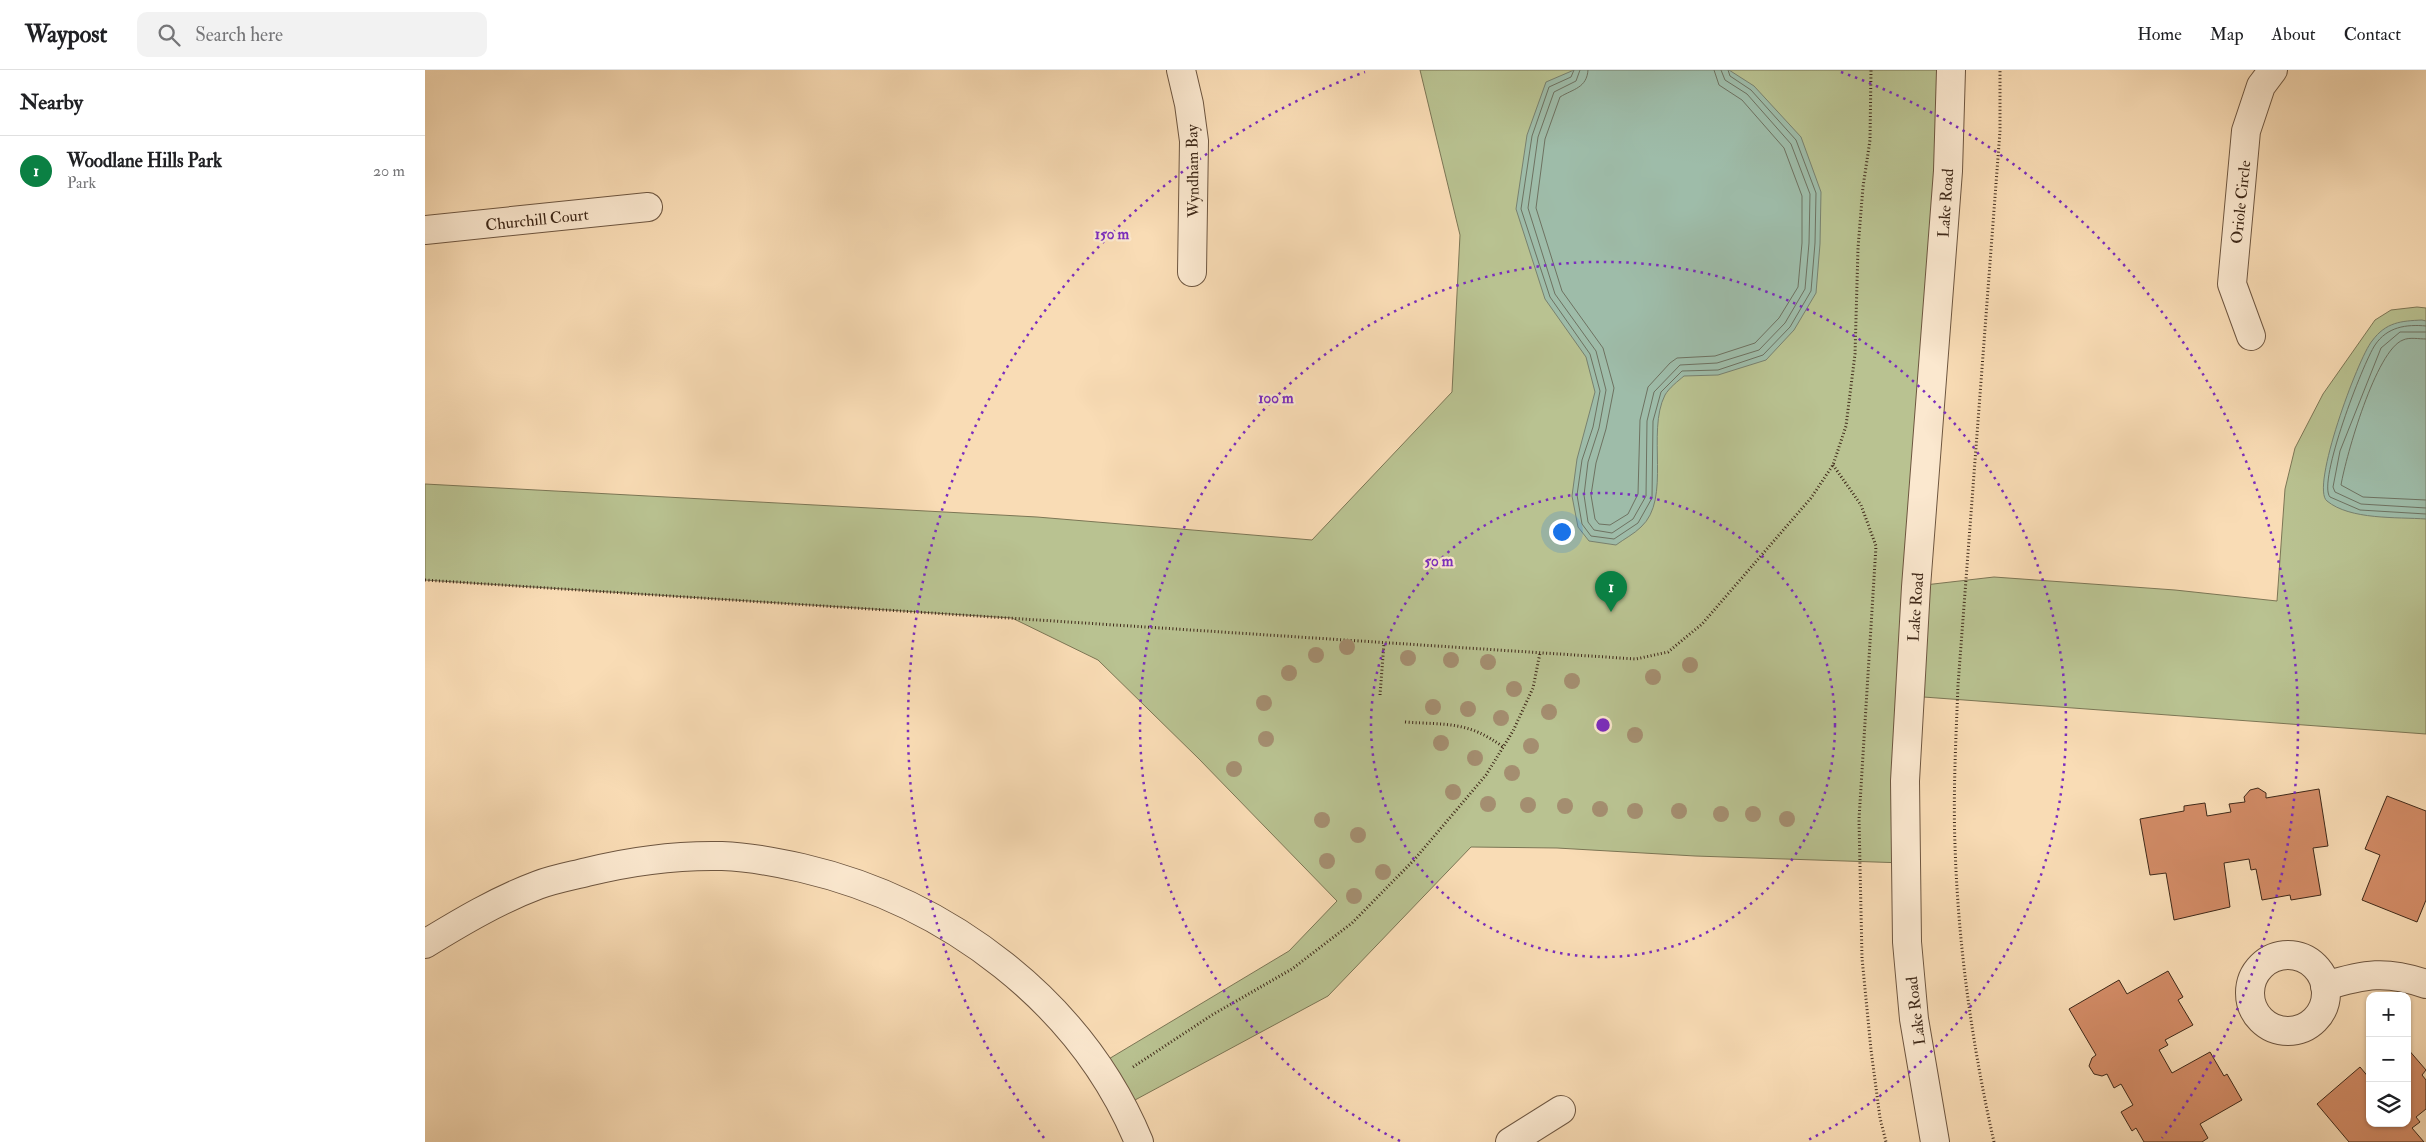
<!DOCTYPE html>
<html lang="en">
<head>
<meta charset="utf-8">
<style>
	:root { --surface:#fff; --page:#f2f2f2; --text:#202124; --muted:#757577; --line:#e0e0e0; --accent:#0b8043 }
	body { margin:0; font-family:"IM FELL Double Pica",serif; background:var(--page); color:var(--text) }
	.controls { position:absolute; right:15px; bottom:15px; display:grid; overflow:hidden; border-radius:10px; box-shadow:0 1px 4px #0004 }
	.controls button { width:45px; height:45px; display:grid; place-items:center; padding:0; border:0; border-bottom:1px solid var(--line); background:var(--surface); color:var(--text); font:25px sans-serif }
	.you { position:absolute; left:1136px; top:461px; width:18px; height:18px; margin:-12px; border:4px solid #fff; border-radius:50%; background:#1a73e8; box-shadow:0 0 0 8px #1a73e833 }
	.badge { display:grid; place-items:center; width:32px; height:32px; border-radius:50%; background:var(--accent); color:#fff; font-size:16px; font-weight:700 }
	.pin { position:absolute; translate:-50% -41px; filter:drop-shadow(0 1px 2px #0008) }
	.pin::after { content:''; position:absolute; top:26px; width:18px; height:15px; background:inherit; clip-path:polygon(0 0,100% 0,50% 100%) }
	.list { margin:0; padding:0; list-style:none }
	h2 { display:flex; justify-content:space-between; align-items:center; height:65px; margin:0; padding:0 20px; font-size:21px }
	h2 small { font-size:16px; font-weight:400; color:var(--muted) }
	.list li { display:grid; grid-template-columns:32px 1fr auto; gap:15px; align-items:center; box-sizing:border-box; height:70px; padding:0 20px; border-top:1px solid var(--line) }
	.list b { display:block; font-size:19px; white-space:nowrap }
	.list p { margin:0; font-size:16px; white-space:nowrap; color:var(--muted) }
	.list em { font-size:16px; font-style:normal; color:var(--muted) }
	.icon { flex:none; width:28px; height:28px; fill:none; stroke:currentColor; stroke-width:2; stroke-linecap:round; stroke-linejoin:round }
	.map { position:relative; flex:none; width:2001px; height:1072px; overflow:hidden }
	header { display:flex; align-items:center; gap:30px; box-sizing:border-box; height:70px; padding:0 25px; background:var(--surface); border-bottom:1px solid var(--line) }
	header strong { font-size:24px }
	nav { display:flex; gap:28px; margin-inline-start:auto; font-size:18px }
	.search { width:350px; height:45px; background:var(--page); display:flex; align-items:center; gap:12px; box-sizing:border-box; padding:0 18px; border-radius:10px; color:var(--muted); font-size:19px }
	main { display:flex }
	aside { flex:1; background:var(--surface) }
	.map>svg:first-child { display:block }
</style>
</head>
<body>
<header>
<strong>Waypost</strong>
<div class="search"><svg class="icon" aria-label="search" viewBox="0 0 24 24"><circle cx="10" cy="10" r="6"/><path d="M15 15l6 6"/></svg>Search here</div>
<nav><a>Home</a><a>Map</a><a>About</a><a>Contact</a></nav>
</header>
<main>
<aside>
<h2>Nearby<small></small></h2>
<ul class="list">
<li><span class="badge">1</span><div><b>Woodlane Hills Park</b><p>Park</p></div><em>20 m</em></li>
</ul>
</aside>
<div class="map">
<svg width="2001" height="1072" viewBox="0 0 2001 1072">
	<rect width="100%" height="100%" fill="#f9dcb5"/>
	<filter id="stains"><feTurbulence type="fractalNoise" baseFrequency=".004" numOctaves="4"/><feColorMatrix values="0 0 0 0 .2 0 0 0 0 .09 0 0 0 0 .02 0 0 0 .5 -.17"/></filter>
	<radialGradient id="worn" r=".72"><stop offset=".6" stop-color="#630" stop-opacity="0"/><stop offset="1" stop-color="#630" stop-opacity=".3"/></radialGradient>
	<path fill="#b9c291" stroke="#7c7655" d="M995 0H1526L1491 516 1569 507 1750 520 1852 531 1860 419 1870 378 1898 324 1950 250 1966 240 1992 237 2001 238V664L1485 626 1480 793 1270 786 1132 778 1046 777 903 926 697 1037 672 996 864 881 912 831 774 689 673 590 587 548 0 510V414L612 447 887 470 1027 322 1035 165Z"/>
	<g fill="#9ebca9" stroke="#78816f">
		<path d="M1149 0H1304L1329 16 1376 67 1396 122 1395 174 1391 223 1369 260 1341 290 1293 305 1259 306C1253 311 1244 318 1240 325 1221 362 1247 429 1216 457 1209 464 1199 469 1191 475L1164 471 1153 457 1147 426 1152 389 1170 322 1161 287 1120 229 1091 139 1102 65 1121 12Z"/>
		<path d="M1997 250 2001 251V449C1972 447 1925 450 1902 431 1885 418 1933 288 1947 271 1961 252 1976 251 1997 250Z"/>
	</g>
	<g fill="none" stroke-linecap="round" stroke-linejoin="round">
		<g stroke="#6e7261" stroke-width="1">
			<path d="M1149 0 1146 7 1124 17 1107 66 1096 139 1125 227 1165 284 1175 321 1168 357 1157 390 1152 425 1157 454 1166 466 1189 469 1213 453 1227 428 1228 351 1236 322 1257 301 1293 300 1338 285 1365 257 1386 221 1390 173 1391 123 1371 70 1326 20 1305 6 1303 0"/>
			<path d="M1155 0 1151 11 1129 22 1113 67 1103 138 1130 224 1171 281 1181 320 1174 358 1163 392 1159 425 1163 452 1169 460 1187 463 1208 449 1221 426 1222 351 1229 322 1255 295 1292 293 1334 280 1360 253 1380 219 1384 173 1385 124 1366 74 1322 24 1300 10 1296 0"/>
			<path d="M1163 0C1162 18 1148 19 1135 27L1120 69 1111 138 1137 221 1178 278 1189 318 1181 359 1171 393 1166 425 1170 449 1174 454 1185 455 1203 444 1213 424 1215 350 1223 317 1245 293 1252 288 1290 286 1330 273 1354 248 1373 217 1377 173V126L1359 78 1317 30 1294 15 1289 0"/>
			<path d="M2001 256C1981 254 1962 257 1950 275 1938 293 1892 412 1905 427L1935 440 2001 444"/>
			<path d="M2001 262H1975L1956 278 1915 381 1908 417 1910 422 1936 434 2001 438"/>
			<path d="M2001 269C1994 269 1984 267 1978 270 1951 280 1921 386 1916 415L1938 427 2001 430"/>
		</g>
	</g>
	<g fill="#d38c67" stroke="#3f2919">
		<path d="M1833 718 1841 723V728L1894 719 1903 776 1888 778 1896 825 1866 830 1865 825 1837 830 1831 799 1826 800 1824 789 1799 793 1805 837 1749 850 1741 803 1725 805 1715 749 1759 741V736L1780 733 1782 746 1806 742 1804 734 1820 732 1819 727 1825 720Z"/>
		<path d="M1962 726 2001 741V830L1992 852 1937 830 1955 785 1940 779Z"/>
		<path d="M1743 901 1758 927 1753 930 1768 955 1740 970 1743 975 1734 980 1747 1003 1785 982 1799 1006 1802 1004 1817 1030 1775 1054 1783 1068 1777 1072H1719L1711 1058 1707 1061 1696 1042 1708 1035 1696 1014 1689 1018 1682 1004 1677 1006 1669 1004 1664 996 1667 988 1671 985 1644 939 1694 910 1702 924Z"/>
		<path d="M1982 978 2001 1000 1997 1005 2001 1010V1039L1991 1047 1995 1052 1987 1058 1999 1072H1924L1892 1034 1935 997 1945 1009V1053H1982Z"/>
	</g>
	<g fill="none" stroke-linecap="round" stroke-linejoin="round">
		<defs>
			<g id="minor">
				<path d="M756 0 764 34 769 71 767 202"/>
				<path d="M0 160 223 137"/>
				<path d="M1826 266 1807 214 1821 61 1836 16 1848 0"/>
				<path d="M0 874C36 852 73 830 113 815 129 809 146 806 162 802 206 791 252 785 297 786 324 787 351 792 377 798 523 832 656 932 714 1072"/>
				<circle cx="1863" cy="923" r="38"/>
				<path d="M1900 916C1940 904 1961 900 2001 914"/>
				<path d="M1085 1072 1136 1040"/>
				<path d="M1510 1072 1489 949 1482 872 1480 711 1491 517 1523 101 1526 0"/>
			</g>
		</defs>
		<use href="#minor" stroke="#6e5640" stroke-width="30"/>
		<g stroke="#3f2919" stroke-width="3" stroke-dasharray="1 2.5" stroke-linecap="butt">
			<path d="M1408 395 1436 435 1451 476 1434 749 1437 888 1446 980 1455 1048 1461 1072"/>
			<path d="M0 510 1211 589 1243 582 1277 554 1386 428 1408 395 1421 356 1430 284 1433 178 1438 117 1445 70 1446 0"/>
			<path d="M955 625 959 573"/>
			<path d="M980 652C1022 655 1043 651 1078 677"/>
			<path d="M708 997 787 945 867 899 927 853 989 790 1061 705 1088 661 1108 618 1115 583"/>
			<path d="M1569 1072C1547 975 1533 874 1530 775 1528 722 1531 668 1533 615L1575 61V0"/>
		</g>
		<use href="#minor" stroke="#fbe8cf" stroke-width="28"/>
	</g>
	<g fill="#a48e70">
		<circle cx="922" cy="577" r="8"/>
		<circle cx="891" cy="585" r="8"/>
		<circle cx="983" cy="588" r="8"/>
		<circle cx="1026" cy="590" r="8"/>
		<circle cx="1063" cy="592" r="8"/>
		<circle cx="1265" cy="595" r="8"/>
		<circle cx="864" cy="603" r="8"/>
		<circle cx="1228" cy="607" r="8"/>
		<circle cx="1147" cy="611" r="8"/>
		<circle cx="1089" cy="619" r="8"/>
		<circle cx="839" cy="633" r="8"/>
		<circle cx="1008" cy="637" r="8"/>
		<circle cx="1043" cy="639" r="8"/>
		<circle cx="1124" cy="642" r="8"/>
		<circle cx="1076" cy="648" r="8"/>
		<circle cx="1210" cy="665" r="8"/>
		<circle cx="841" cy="669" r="8"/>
		<circle cx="1016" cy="673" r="8"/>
		<circle cx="1106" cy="676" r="8"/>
		<circle cx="1050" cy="688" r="8"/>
		<circle cx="809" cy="699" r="8"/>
		<circle cx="1087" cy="703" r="8"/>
		<circle cx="1028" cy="722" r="8"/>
		<circle cx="1063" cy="734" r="8"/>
		<circle cx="1103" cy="735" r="8"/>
		<circle cx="1140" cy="736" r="8"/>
		<circle cx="1175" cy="739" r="8"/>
		<circle cx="1210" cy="741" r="8"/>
		<circle cx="1254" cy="741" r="8"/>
		<circle cx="1296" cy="744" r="8"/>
		<circle cx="1328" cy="744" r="8"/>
		<circle cx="1362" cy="749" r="8"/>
		<circle cx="897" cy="750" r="8"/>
		<circle cx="933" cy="765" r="8"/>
		<circle cx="902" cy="791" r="8"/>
		<circle cx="958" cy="802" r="8"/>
		<circle cx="929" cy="826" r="8"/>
	</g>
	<g fill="none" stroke="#7b2cbf" stroke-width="2.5" stroke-dasharray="2.5 5">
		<circle cx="1178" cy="655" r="232"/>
		<path d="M975 1071A463 463 0 1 1 1381 1071"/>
		<path d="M619 1068A695 695 0 0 1 940 2M1416 2A695 695 0 0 1 1737 1068"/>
	</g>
	<g text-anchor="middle" stroke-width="4.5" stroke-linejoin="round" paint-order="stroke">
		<g font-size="16" fill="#3f2919" stroke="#fbe8cf">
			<text transform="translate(767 101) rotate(-91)" y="6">Wyndham Bay</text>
			<text transform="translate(1815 132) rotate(-84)" y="6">Oriole Circle</text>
			<text transform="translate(1520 133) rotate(-86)" y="6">Lake Road</text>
			<text transform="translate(112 149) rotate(-6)" y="6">Churchill Court</text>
			<text transform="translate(1490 537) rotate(-86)" y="6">Lake Road</text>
			<text transform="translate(1490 941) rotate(-97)" y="6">Lake Road</text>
		</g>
	</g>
	<circle cx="1178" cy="655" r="8" fill="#7b2cbf" stroke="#fbe8cf" stroke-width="2.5"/>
	<g font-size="15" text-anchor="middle" font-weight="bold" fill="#7b2cbf" stroke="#fbe8cf" stroke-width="4.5" stroke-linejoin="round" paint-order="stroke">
		<text x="687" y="169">150 m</text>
		<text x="851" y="333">100 m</text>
		<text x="1014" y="496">50 m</text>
	</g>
	<rect width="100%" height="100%" filter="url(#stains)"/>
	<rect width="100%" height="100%" fill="url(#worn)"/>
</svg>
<div class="controls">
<button>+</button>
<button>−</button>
<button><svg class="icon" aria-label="layers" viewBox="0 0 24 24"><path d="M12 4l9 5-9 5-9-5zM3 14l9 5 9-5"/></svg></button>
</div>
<div class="you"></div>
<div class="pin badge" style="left:1186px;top:542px">1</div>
</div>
</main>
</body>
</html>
